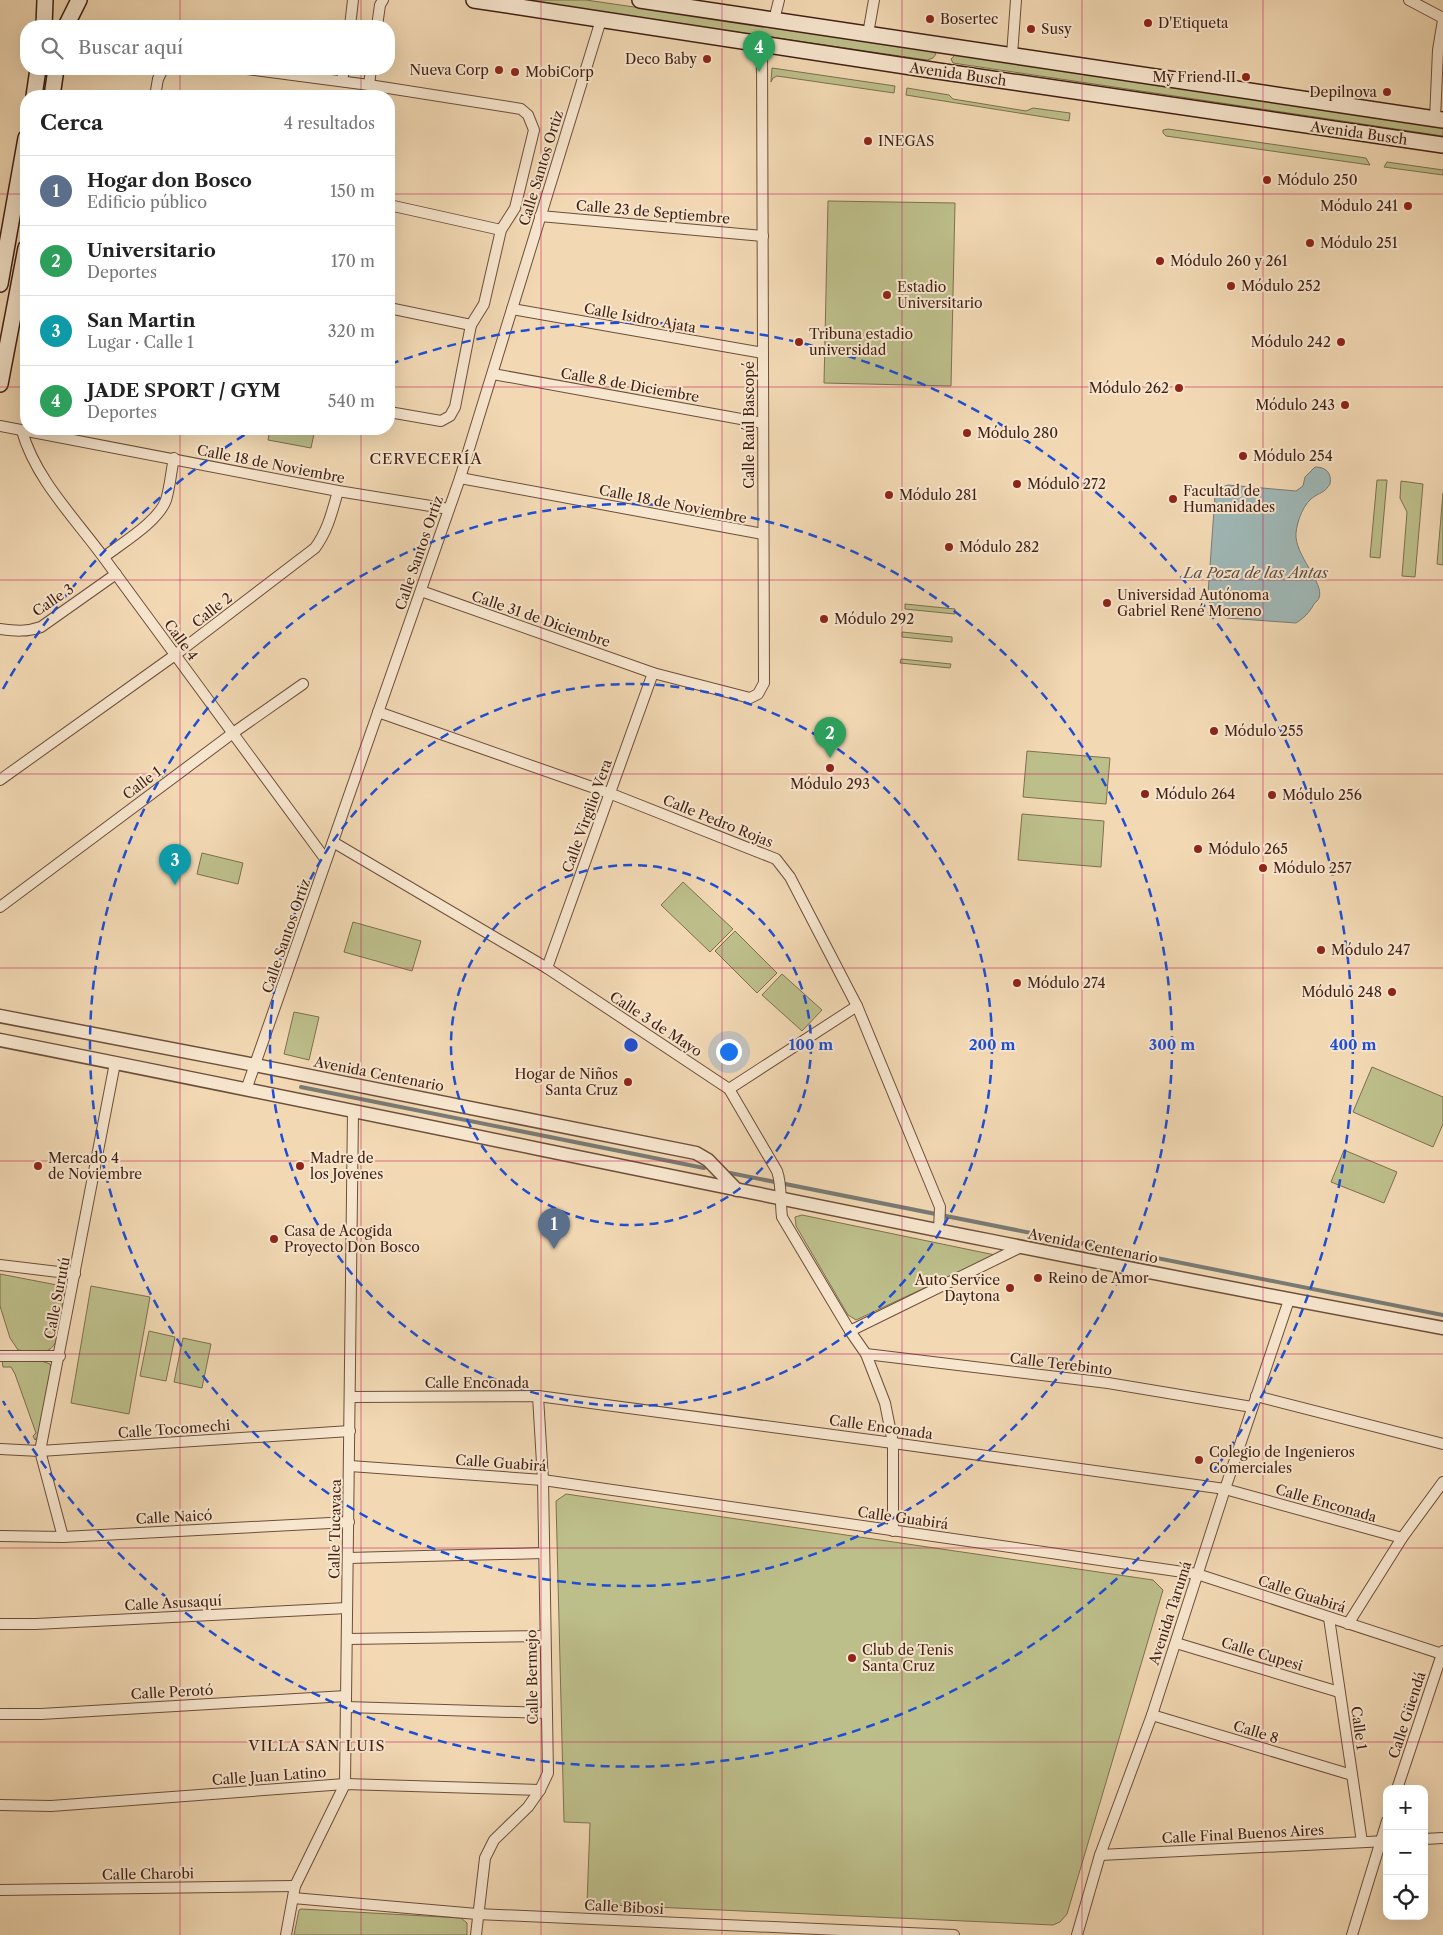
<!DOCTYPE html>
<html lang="es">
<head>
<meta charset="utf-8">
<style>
	:root { --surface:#fff; --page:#f2f2f2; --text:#222; --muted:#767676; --line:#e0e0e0; --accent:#8f2418 }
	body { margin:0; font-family:"Libre Caslon Text",serif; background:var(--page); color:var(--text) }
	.controls { position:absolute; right:15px; bottom:15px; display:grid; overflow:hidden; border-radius:10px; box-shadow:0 5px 20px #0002 }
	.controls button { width:45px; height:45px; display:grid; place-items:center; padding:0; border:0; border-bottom:1px solid var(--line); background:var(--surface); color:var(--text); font:25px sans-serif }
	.you { position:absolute; left:728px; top:1051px; width:18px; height:18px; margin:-12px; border:4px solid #fff; border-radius:50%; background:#1a73e8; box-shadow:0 0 0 8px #1a73e833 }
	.badge { display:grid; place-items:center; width:32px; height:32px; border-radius:50%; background:var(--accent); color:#fff; font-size:16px; font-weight:700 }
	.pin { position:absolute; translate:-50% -41px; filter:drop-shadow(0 1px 2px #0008) }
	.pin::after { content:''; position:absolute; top:26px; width:18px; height:15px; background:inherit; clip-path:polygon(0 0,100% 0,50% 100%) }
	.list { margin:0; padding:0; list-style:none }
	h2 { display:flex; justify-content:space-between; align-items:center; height:65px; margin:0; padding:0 20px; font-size:21px }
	h2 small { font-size:16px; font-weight:400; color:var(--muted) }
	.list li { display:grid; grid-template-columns:32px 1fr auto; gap:15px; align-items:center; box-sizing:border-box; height:70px; padding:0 20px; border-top:1px solid var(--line) }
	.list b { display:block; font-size:19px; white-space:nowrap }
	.list p { margin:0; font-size:16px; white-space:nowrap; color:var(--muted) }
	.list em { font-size:16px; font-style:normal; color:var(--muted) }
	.icon { flex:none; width:28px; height:28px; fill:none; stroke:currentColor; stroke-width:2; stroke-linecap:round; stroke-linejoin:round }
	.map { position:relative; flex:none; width:1443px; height:1935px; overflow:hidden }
	.search { position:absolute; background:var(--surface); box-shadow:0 5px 20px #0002; left:20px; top:20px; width:375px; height:55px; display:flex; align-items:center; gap:12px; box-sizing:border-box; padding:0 18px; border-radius:20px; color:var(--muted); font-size:19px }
	.panel { position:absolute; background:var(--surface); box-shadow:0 5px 20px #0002; left:20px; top:90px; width:375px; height:345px; border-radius:20px }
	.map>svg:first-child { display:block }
</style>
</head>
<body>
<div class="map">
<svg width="1443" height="1935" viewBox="0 0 1443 1935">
	<rect width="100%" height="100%" fill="#f2d9b4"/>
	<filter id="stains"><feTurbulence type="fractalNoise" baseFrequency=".004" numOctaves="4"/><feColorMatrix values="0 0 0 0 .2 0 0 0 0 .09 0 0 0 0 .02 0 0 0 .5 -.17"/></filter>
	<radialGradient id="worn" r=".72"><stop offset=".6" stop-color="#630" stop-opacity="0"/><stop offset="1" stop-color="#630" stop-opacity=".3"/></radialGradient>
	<g fill="#bdbf8b" stroke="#7f6f4f">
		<path d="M519 0H586L930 50 936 54 933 58 927 60Z"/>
		<path d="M959 54 1443 127V136L953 63 951 59 955 55Z"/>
		<path d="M772 68 895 86 894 93 777 76 773 78 771 82Z"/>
		<path d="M907 88 949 95 953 99 1026 111 1033 108 1070 113 1069 121 906 95Z"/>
		<path d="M1168 129 1366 158 1370 165 1166 136 1163 133V130Z"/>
		<path d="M1387 162 1443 170V175L1384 167Z"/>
		<path d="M828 201 955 203 951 386 824 383Z"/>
		<path d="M270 429H315L311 448 268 440Z"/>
		<path d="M1377 480H1387L1380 558 1370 557Z"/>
		<path d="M1401 481 1423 484 1415 577 1402 576 1407 512 1400 498Z"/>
		<path d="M1443 493V565L1437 564Z"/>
		<path d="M905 604 955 609V614L905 609Z"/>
		<path d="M902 632 952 637V642L902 637Z"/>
		<path d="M901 659 951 664 950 668 900 663Z"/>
		<path d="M1027 751 1110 758 1106 804 1023 797Z"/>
		<path d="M1022 814 1104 821 1101 867 1018 860Z"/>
		<path d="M202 853 243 863 238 884 197 874Z"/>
		<path d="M683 882 733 929 710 952 661 905Z"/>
		<path d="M353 922 421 941 412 971 344 952Z"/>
		<path d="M735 931 777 973 757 993 715 951Z"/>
		<path d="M782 974 822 1010 802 1031 762 995Z"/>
		<path d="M294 1012 319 1017 309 1060 284 1054Z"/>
		<path d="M1372 1067 1443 1097V1124L1433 1147 1353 1112Z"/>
		<path d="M1344 1150 1397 1172 1384 1203 1331 1182Z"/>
		<path d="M802 1215 995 1255 856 1320 848 1315 796 1226 795 1217Z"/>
		<path d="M0 1274 57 1285 64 1293C62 1309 63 1346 46 1351 37 1353 26 1351 18 1350L10 1338 0 1306Z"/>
		<path d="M91 1286 150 1297 129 1414 71 1403Z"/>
		<path d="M149 1331 175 1337 166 1381 140 1376Z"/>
		<path d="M183 1338 211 1344 202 1388 174 1382Z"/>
		<path d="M2 1360H39L50 1364 53 1374 43 1429 35 1440 33 1436 36 1433 15 1374 11 1367H3Z"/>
		<path d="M566 1494 1153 1580 1163 1590 1067 1914 1060 1922 1053 1925 587 1904 590 1823 564 1822 556 1501Z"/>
		<path d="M301 1909 461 1918 467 1923V1935H294L299 1910Z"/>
	</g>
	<path fill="#9fb8b7" stroke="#797b75" d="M1315 467C1326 467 1332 473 1330 484 1325 492 1322 492 1315 496 1304 502 1297 521 1296 533 1294 555 1325 583 1319 598 1318 600 1316 602 1314 604 1309 613 1304 618 1296 623L1227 618C1215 614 1208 606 1208 594L1215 496C1217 490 1221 487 1228 485L1296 491 1303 486 1305 477Z"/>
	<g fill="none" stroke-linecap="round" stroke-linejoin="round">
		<g stroke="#797b75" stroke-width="4">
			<path d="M301 1087 704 1168"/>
			<path d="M730 1173 1443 1315"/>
		</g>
		<defs>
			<g id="minor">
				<path d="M1409 0 1443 18"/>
				<path d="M774 20 779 0"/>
				<path d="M350 26 353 0"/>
				<path d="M377 26 380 5 383 0"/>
				<path d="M868 34 874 0"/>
				<path d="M1012 55 1016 0"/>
				<path d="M247 69 369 85 509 107 521 109 528 115 534 130 515 208 501 230 484 304 471 325 455 407 450 416 441 421 389 412"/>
				<path d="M342 81 344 69"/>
				<path d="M369 85 371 69"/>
				<path d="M155 96 158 79 163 69"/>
				<path d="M1435 119 1438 50 1443 20"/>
				<path d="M389 205 501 230"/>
				<path d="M540 216 763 236"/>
				<path d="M389 308 471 325"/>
				<path d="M512 309 763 353"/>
				<path d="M493 374 763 423"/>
				<path d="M0 426 338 491 449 509"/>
				<path d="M22 431C36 480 75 518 104 558 178 658 252 759 326 860"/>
				<path d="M460 478 763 534"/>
				<path d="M104 557C122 543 158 522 166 500 170 487 171 472 174 458"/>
				<path d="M421 591 653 673 750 698 758 694 764 683 762 44"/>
				<path d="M0 629C15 631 27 632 41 627L116 574"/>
				<path d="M378 712 609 793 776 859 790 877 857 1006 940 1207 939 1230"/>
				<path d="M0 780 175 655 315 548C328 530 332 512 338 491"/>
				<path d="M333 842 547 968 729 1089 777 1171C782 1185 780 1201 782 1217L850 1331 866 1354 885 1403 893 1443V1531"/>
				<path d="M0 907 233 733 303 684"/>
				<path d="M547 968 653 673"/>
				<path d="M729 1089 857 1006"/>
				<path d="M246 1090 460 478 601 20"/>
				<path d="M0 1265 75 1274"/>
				<path d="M850 1331 1021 1247"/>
				<path d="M866 1354 1108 1383 1252 1407"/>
				<path d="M0 1356H60"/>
				<path d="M1256 1396 1443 1444"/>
				<path d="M350 1397 538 1396 893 1443 1225 1489 1402 1538"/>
				<path d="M0 1449 40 1451 350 1431"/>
				<path d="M350 1466 543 1480 1197 1574 1442 1654"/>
				<path d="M0 1536 63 1537 349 1522"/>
				<path d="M63 1537 40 1451 115 1063"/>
				<path d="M348 1558 544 1553"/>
				<path d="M1329 1618 1362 1842"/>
				<path d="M0 1624H36L347 1608"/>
				<path d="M1348 1624 1402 1538 1443 1482"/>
				<path d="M347 1639 545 1636"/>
				<path d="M1176 1643 1339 1692"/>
				<path d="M346 1707 547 1713"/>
				<path d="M0 1714H41L346 1696"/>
				<path d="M1152 1715 1352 1775"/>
				<path d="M1397 1789 1443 1651"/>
				<path d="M0 1805 51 1806 345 1784 540 1790"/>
				<path d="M1424 1839 1443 1838"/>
				<path d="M1100 1855 1387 1841"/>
				<path d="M0 1890 295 1886"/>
				<path d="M293 1898 477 1914 954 1935"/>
				<path d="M286 1935 295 1886 345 1784 353 1111"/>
				<path d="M476 1935 485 1858 494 1840 528 1807 540 1790 548 1773 543 1480 538 1396"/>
				<path d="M1077 1935 1100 1855 1152 1715 1225 1489 1289 1300"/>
				<path d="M1352 1935 1387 1821"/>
			</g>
			<g id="tertiary">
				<path d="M0 1016 255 1065 696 1153 708 1160 737 1190"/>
				<path d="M0 1040C481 1135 961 1239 1443 1328"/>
			</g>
			<g id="secondary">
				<path d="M474 0 938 71 1443 145"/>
				<path d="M640 0 1443 120"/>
				<path d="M44 26 45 0"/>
				<path d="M66 26 79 0"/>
				<path d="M34 96 38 69"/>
				<path d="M52 96 56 69"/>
				<path d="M0 284 26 138"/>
				<path d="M0 384 26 248"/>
			</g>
		</defs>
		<use href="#minor" stroke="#6d4e3b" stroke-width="12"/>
		<use href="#tertiary" stroke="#6d4e3b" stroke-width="15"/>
		<use href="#secondary" stroke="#411f13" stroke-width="18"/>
		<use href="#minor" stroke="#f7e6ce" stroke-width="10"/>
		<use href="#tertiary" stroke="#f7e6ce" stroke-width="12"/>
		<use href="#secondary" stroke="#f7e6ce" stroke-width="15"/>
	</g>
	<path fill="none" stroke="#c2185b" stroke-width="1" stroke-opacity="0.55" d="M180 0V26M361 0V26M541 0V1935M722 0V1935M902 0V1935M1082 0V1935M1263 0V1935M180 69V96M361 69V96M0 194H26M389 194H1443M0 387H26M389 387H1443M180 429V1935M361 429V1935M0 580H1443M0 774H1443M0 968H1443M0 1161H1443M0 1354H1443M0 1548H1443M0 1742H1443"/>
	<g fill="none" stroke="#1d4ed8" stroke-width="2.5" stroke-dasharray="9 6">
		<circle cx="631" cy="1045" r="180"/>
		<circle cx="631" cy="1045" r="361"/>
		<circle cx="631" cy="1045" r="541"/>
		<path d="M3 689A722 722 0 0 1 254 429M390 364A722 722 0 1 1 3 1401"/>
	</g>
	<g fill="#8f2418" stroke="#f7e6ce" stroke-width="2">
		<circle cx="930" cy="19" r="5"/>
		<circle cx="1148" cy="23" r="5"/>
		<circle cx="1031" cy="29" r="5"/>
		<circle cx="707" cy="59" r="5"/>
		<circle cx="499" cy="70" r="5"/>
		<circle cx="515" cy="72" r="5"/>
		<circle cx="1246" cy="77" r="5"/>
		<circle cx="1387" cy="92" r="5"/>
		<circle cx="868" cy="141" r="5"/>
		<circle cx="1267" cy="180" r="5"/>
		<circle cx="1408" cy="206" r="5"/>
		<circle cx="1310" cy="243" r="5"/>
		<circle cx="1160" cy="261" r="5"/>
		<circle cx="1231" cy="286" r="5"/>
		<circle cx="887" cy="295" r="5"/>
		<circle cx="799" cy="342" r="5"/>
		<circle cx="1341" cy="342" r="5"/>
		<circle cx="1179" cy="388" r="5"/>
		<circle cx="1345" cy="405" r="5"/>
		<circle cx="967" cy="433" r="5"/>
		<circle cx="1243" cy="456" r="5"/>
		<circle cx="1017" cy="484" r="5"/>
		<circle cx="889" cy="495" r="5"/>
		<circle cx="1173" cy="499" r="5"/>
		<circle cx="949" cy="547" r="5"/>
		<circle cx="1107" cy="603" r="5"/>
		<circle cx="824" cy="619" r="5"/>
		<circle cx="1214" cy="731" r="5"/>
		<circle cx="830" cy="768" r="5"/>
		<circle cx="1145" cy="794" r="5"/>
		<circle cx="1272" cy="795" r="5"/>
		<circle cx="1198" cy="849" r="5"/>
		<circle cx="1263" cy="868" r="5"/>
		<circle cx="1321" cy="950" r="5"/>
		<circle cx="1017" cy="983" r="5"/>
		<circle cx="1392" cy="992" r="5"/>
		<circle cx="628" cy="1082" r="5"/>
		<circle cx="38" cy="1166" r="5"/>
		<circle cx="300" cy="1166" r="5"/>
		<circle cx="274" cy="1239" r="5"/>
		<circle cx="1038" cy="1278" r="5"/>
		<circle cx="1010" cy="1288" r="5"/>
		<circle cx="1199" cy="1460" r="5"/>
		<circle cx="852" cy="1658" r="5"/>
	</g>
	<g text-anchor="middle" stroke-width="4" stroke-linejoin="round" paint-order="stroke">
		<g font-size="14" fill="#411f13" stroke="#f7e6ce" text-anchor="start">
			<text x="940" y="24">Bosertec</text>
			<text x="1158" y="28">D'Etiqueta</text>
			<text x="1041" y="34">Susy</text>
			<text x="697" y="64" text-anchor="end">Deco Baby</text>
			<text x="489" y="75" text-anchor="end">Nueva Corp</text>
			<text x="525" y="77">MobiCorp</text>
			<text x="1236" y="82" text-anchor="end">My Friend II</text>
			<text x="1377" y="97" text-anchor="end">Depilnova</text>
			<text x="878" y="146">INEGAS</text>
			<text x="1277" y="185">Módulo 250</text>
			<text x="1398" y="211" text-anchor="end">Módulo 241</text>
			<text x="1320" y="248">Módulo 251</text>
			<text x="1170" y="266">Módulo 260 y 261</text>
			<text x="1241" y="291">Módulo 252</text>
			<text x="897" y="292">Estadio<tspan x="897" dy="16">Universitario</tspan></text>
			<text x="809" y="339">Tribuna estadio<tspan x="809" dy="16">universidad</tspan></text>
			<text x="1331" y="347" text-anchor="end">Módulo 242</text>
			<text x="1169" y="393" text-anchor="end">Módulo 262</text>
			<text x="1335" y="410" text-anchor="end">Módulo 243</text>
			<text x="977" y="438">Módulo 280</text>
			<text x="1253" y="461">Módulo 254</text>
			<text x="1027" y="489">Módulo 272</text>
			<text x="1183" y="496">Facultad de<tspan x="1183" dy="16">Humanidades</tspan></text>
			<text x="899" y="500">Módulo 281</text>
			<text x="959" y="552">Módulo 282</text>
			<text x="1117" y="600">Universidad Autónoma<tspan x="1117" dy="16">Gabriel René Moreno</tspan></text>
			<text x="834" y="624">Módulo 292</text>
			<text x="1224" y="736">Módulo 255</text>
			<text x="830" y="789" text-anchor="middle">Módulo 293</text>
			<text x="1155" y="799">Módulo 264</text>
			<text x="1282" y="800">Módulo 256</text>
			<text x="1208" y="854">Módulo 265</text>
			<text x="1273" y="873">Módulo 257</text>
			<text x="1331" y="955">Módulo 247</text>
			<text x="1027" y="988">Módulo 274</text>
			<text x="1382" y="997" text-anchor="end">Módulo 248</text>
			<text x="618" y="1079" text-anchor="end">Hogar de Niños<tspan x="618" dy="16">Santa Cruz</tspan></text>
			<text x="48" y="1163">Mercado 4<tspan x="48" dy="16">de Noviembre</tspan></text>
			<text x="310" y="1163">Madre de<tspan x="310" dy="16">los Jovenes</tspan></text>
			<text x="284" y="1236">Casa de Acogida<tspan x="284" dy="16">Proyecto Don Bosco</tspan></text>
			<text x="1048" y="1283">Reino de Amor</text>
			<text x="1000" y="1285" text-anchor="end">Auto Service<tspan x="1000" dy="16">Daytona</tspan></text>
			<text x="1209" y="1457">Colegio de Ingenieros<tspan x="1209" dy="16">Comerciales</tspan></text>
			<text x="862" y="1655">Club de Tenis<tspan x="862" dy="16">Santa Cruz</tspan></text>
		</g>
		<g font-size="14" fill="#411f13" stroke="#f7e6ce">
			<text transform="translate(958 74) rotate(8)" y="5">Avenida Busch</text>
			<text transform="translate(1359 133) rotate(8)" y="5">Avenida Busch</text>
			<text transform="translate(541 168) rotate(-73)" y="5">Calle Santos Ortiz</text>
			<text transform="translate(653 212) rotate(5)" y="5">Calle 23 de Septiembre</text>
			<text transform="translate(640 318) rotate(10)" y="5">Calle Isidro Ajata</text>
			<text transform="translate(630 385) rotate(10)" y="5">Calle 8 de Diciembre</text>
			<text transform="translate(749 425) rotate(-90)" y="5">Calle Raúl Bascopé</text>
			<text transform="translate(271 464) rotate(11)" y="5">Calle 18 de Noviembre</text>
			<text transform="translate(673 504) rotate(11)" y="5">Calle 18 de Noviembre</text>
			<text transform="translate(419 553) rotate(-71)" y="5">Calle Santos Ortiz</text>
			<text transform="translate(53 600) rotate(-34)" y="5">Calle 3</text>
			<text transform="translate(212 610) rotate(-38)" y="5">Calle 2</text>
			<text transform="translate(541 619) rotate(19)" y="5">Calle 31 de Diciembre</text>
			<text transform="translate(181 640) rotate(54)" y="5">Calle 4</text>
			<text transform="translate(142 783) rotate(-37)" y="5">Calle 1</text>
			<text transform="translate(587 816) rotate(-70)" y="5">Calle Virgilio Vera</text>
			<text transform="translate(718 821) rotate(22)" y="5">Calle Pedro Rojas</text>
			<text transform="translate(286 936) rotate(-71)" y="5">Calle Santos Ortiz</text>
			<text transform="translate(656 1024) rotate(33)" y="5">Calle 3 de Mayo</text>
			<text transform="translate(379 1074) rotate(11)" y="5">Avenida Centenario</text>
			<text transform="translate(1093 1246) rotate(11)" y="5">Avenida Centenario</text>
			<text transform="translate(57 1298) rotate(-79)" y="5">Calle Surutú</text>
			<text transform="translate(1061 1364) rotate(7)" y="5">Calle Terebinto</text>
			<text x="477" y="1388">Calle Enconada</text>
			<text transform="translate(881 1427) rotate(8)" y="5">Calle Enconada</text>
			<text transform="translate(174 1429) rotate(-4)" y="5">Calle Tocomechi</text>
			<text transform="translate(501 1463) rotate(4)" y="5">Calle Guabirá</text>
			<text transform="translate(1326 1503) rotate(16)" y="5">Calle Enconada</text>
			<text transform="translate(174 1517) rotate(-3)" y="5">Calle Naicó</text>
			<text transform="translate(903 1518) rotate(8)" y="5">Calle Guabirá</text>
			<text transform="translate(335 1529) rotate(-89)" y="5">Calle Tucavaca</text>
			<text transform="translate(1302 1594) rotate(18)" y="5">Calle Guabirá</text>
			<text transform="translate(173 1603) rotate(-3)" y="5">Calle Asusaquí</text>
			<text transform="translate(1170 1613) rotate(-72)" y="5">Avenida Tarumá</text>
			<text transform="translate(1262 1654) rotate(17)" y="5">Calle Cupesi</text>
			<text transform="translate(532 1677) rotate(-91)" y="5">Calle Bermejo</text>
			<text transform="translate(172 1692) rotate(-3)" y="5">Calle Perotó</text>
			<text transform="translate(1407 1715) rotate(-72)" y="5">Calle Güendá</text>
			<text transform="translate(1359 1728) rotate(82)" y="5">Calle 1</text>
			<text transform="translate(1256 1732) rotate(17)" y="5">Calle 8</text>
			<text transform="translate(269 1776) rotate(-4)" y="5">Calle Juan Latino</text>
			<text transform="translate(1243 1834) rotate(-3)" y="5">Calle Final Buenos Aires</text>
			<text transform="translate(148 1874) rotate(-1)" y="5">Calle Charobi</text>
			<text transform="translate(624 1907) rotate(3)" y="5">Calle Bibosi</text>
		</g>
		<g font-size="15" letter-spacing="1" fill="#411f13" stroke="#f7e6ce">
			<text x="426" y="464">CERVECERÍA</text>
			<text x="317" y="1751">VILLA SAN LUIS</text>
		</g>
		<g font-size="15" font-style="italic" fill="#5d4d44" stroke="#f7e6ce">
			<text x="1256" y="578">La Poza de las Antas</text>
		</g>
	</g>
	<circle cx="631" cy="1045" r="8" fill="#1d4ed8" stroke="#f7e6ce" stroke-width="2.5"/>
	<g font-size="15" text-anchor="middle" font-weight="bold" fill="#1d4ed8" stroke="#f7e6ce" stroke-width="4" stroke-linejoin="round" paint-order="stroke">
		<text x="811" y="1050">100 m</text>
		<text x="992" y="1050">200 m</text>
		<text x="1172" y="1050">300 m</text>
		<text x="1353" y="1050">400 m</text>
	</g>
	<rect width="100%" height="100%" filter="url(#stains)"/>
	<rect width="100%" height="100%" fill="url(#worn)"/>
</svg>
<div class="controls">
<button>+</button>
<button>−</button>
<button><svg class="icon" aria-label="locate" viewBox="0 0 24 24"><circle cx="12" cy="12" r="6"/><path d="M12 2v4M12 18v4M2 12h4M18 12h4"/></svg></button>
</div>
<div class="you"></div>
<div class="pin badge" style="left:554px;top:1249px;background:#5c6f8a">1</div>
<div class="pin badge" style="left:830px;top:758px;background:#2e9e5b">2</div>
<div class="pin badge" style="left:175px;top:885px;background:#0f9aa8">3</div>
<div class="pin badge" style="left:759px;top:72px;background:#2e9e5b">4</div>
<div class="search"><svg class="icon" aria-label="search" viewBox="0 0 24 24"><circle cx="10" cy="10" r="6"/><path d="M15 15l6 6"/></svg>Buscar aquí</div>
<section class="panel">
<h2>Cerca<small>4 resultados</small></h2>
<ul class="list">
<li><span class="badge" style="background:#5c6f8a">1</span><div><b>Hogar don Bosco</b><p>Edificio público</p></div><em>150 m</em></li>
<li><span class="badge" style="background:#2e9e5b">2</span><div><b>Universitario</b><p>Deportes</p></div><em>170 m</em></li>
<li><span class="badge" style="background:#0f9aa8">3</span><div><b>San Martin</b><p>Lugar · Calle 1</p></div><em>320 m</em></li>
<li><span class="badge" style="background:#2e9e5b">4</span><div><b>JADE SPORT / GYM</b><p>Deportes</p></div><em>540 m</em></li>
</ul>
</section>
</div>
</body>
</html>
